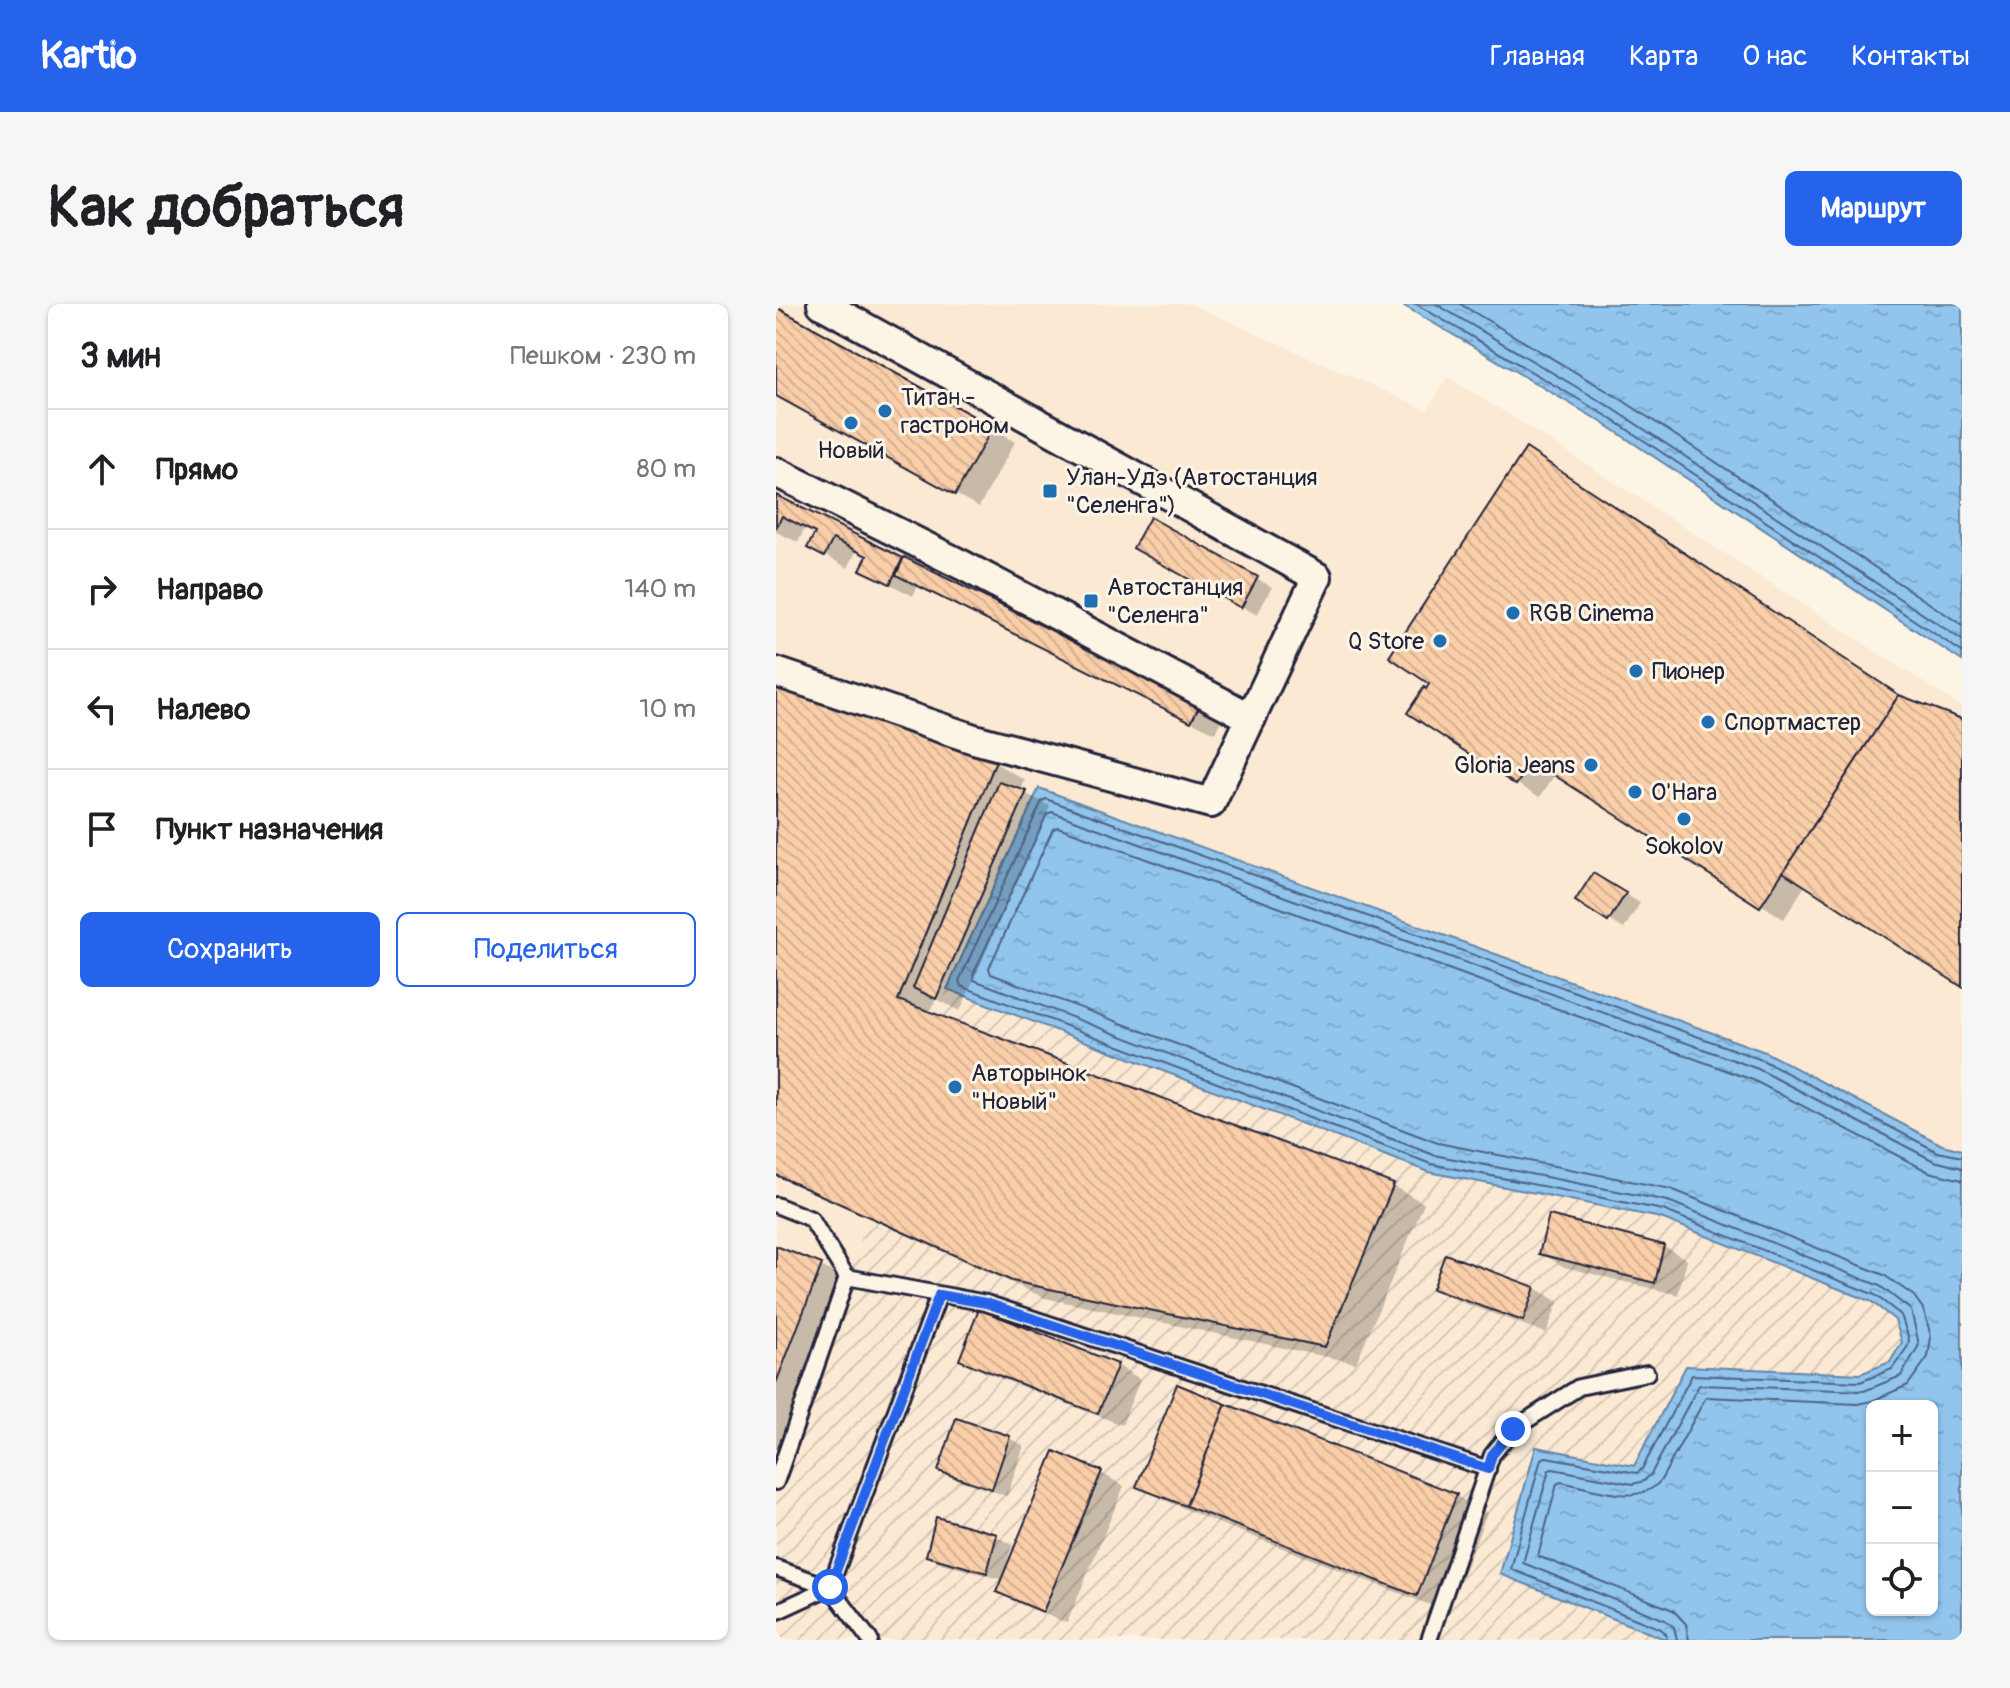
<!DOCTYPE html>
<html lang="ru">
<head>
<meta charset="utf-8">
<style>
	:root { --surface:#fff; --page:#f6f6f6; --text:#202124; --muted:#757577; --line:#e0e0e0; --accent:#2563eb }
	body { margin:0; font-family:Pangolin,sans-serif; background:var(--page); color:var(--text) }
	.controls { position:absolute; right:24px; bottom:24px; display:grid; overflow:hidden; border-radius:12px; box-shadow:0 2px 6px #0004 }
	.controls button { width:72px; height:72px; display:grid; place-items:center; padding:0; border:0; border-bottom:2px solid var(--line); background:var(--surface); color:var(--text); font:40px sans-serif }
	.stop { position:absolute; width:24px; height:24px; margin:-18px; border:6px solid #2563eb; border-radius:50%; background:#fff }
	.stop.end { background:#2563eb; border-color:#fff; box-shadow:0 2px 8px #0008 }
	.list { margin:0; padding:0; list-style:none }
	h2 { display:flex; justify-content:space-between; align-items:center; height:104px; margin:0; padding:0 32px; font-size:34px }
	h2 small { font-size:26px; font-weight:400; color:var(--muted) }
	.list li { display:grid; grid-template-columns:52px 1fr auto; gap:24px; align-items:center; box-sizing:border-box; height:120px; padding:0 32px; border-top:2px solid var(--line) }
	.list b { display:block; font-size:30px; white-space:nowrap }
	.list em { font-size:26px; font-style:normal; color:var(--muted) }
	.actions { display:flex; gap:16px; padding:24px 32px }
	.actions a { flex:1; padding:18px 0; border:2px solid var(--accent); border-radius:12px; text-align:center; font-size:28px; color:var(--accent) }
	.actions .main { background:var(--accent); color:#fff }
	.icon { flex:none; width:44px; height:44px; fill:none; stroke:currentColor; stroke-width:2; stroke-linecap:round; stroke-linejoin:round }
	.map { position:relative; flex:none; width:1186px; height:1336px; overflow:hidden; border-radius:12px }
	header { display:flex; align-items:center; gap:48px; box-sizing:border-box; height:112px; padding:0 40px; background:var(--accent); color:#fff }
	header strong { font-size:38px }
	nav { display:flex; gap:44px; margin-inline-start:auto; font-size:28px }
	.intro { display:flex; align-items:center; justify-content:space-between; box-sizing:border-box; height:192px; padding:0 48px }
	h1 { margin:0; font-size:56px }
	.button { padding:20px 36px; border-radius:12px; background:var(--accent); color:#fff; font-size:28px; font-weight:700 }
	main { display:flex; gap:48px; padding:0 48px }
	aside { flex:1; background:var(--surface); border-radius:12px; box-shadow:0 2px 6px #0004 }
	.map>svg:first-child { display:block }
</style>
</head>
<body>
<header>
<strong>Kartio</strong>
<nav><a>Главная</a><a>Карта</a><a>О нас</a><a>Контакты</a></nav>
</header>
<div class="intro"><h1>Как добраться</h1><a class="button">Маршрут</a></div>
<main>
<aside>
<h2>3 мин<small>Пешком · 230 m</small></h2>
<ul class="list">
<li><svg class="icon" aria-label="ahead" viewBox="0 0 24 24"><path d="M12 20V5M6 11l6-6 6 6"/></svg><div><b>Прямо</b></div><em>80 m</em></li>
<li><svg class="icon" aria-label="right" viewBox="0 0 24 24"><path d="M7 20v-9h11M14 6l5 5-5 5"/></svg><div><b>Направо</b></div><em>140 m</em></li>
<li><svg class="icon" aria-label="left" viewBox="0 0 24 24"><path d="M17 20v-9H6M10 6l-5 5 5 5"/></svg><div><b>Налево</b></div><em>10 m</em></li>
<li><svg class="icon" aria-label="arrive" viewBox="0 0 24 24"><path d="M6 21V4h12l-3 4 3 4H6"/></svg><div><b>Пункт назначения</b></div></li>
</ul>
<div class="actions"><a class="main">Сохранить</a><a>Поделиться</a></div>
</aside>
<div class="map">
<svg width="1186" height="1336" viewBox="0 0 1186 1336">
	<defs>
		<pattern id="industrial-furrows" width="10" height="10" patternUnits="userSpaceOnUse" patternTransform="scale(2)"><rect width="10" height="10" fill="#fbe9d3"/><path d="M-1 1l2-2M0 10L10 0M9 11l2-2" fill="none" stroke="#d7c8b6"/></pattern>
		<pattern id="water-ripples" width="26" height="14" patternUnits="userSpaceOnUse" patternTransform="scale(2)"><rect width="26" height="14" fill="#91c5ee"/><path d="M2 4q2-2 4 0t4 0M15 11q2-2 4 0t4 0" fill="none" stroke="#7da9cd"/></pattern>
		<pattern id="building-back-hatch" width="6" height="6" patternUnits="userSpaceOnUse" patternTransform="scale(2)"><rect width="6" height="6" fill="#f9cea8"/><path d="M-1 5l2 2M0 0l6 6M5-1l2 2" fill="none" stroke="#d5b192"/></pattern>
	</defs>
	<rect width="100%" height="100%" fill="#fcf5e5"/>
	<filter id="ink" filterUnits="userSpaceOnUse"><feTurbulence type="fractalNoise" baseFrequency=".0125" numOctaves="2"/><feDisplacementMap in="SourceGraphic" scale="16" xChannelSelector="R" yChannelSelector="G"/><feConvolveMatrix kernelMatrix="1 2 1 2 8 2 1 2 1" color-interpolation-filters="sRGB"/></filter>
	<g filter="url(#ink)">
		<path fill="#fbe9d3" d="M0 0H414L651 106 671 73 753 123 1186 403V846L1166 841 989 748 263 484 171 685 0 1178Z"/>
		<path fill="url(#industrial-furrows)" d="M171 685 653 868 885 914 1096 998 1119 1016 1126 1038 1114 1058 1084 1070 910 1062 859 1162 724 1270 891 1336H0V1178Z"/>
		<g fill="url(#water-ripples)" stroke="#6584a6" stroke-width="2" fill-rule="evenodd">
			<path d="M625 0H1186V357L827 119Z"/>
			<path d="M263 484 989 748 1166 841 1186 846V1336H891L724 1270 760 1143 858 1162 910 1062 1084 1070 1114 1058 1126 1038 1119 1016 1096 998 885 914 653 868 171 685ZM1156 1102V1306H1096V1102Z"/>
		</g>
		<g fill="#0003">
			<path d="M0 5 239 138 203 203 0 90Z"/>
			<path d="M751 146 1130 396 1186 417V681L1030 580 1008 615 780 469 764 493 741 480 651 387Z"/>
			<path d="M0 193 423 402 446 415 439 429 142 282 137 292 110 278 87 265 93 252 81 246 72 264 34 243 41 229 29 224 22 238 0 228Z"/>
			<path d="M375 215 496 283 481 311 359 243Z"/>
			<path d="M0 382 219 459 249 476 245 487 274 502 184 707 160 695 153 710 617 882 648 899 580 1059 269 994 0 872Z"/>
			<path d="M817 571 864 599 848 625 801 597Z"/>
			<path d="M888 942 911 956 902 991 788 963 765 949Z"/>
			<path d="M0 945 45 962 68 975 0 1152Z"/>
			<path d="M670 953 759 984 782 998 770 1029 682 997 659 984Z"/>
			<path d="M185 1055 341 1061 364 1075 346 1121 208 1068Z"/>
			<path d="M233 1134 248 1142 231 1192 179 1175 164 1167Z"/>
			<path d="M325 1169 348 1182 291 1319 246 1301 223 1287 227 1276 167 1260 152 1251 220 1232 236 1240 230 1262 233 1263Z"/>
			<path d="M363 1182 680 1192 711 1209 672 1308 442 1219 386 1195Z"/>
		</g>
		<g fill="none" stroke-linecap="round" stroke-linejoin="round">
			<g stroke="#4e6383" stroke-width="2">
				<path d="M640 0 831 112 1186 348"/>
				<path d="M660 0 836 104 1186 336"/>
				<path d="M684 0 843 94 1186 321"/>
				<path d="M891 1336 890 1330 885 1325 735 1265 765 1155 770 1153 861 1169 866 1165 916 1071 1084 1078 1116 1065 1132 1042 1133 1035 1125 1011 1099 991 887 906 655 860 185 682 183 677 266 497 270 495 986 756 1162 848 1186 853"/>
				<path d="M901 1336 898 1323 889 1316 747 1259 773 1166 777 1165 857 1180 868 1177 875 1170 923 1081 1088 1087 1125 1072 1143 1041 1135 1006 1104 982 892 897 658 851 198 676 197 671 271 510 276 508 982 765 1158 857 1186 864"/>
				<path d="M913 1336 910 1320 897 1306 762 1252 781 1180 785 1178C815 1184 864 1204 885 1176L930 1093 1082 1100 1096 1097 1132 1081 1152 1053 1155 1033 1148 1006 1138 992 1108 971 895 885 662 839 215 670 213 664 277 525 282 523 977 776 1153 868 1186 876"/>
			</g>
		</g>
		<g fill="url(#building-back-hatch)" stroke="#22223b" stroke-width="2">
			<path d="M0 3 217 123 179 191 0 92Z"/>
			<path d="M750 144 1123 391 984 603 756 457 740 481 631 409 648 383 650 385 653 380 613 353Z"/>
			<path d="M0 191 127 254 114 280 84 266 91 252 57 235 48 253 31 244 39 229 6 212 0 224Z"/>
			<path d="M374 213 482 273 465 304 357 244Z"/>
			<path d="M128 253 424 400 415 418 120 271Z"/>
			<path d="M0 380 220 457 122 696 618 880 549 1043 236 977 0 871Z"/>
			<path d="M1123 391 1186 415V683L1007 568Z"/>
			<path d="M223 478 251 487 160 695 137 684Z"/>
			<path d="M817 569 850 589 832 618 799 597Z"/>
			<path d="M773 911 888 941 879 979 763 950Z"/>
			<path d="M0 942 46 960 0 1079Z"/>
			<path d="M669 950 759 983 747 1017 656 985Z"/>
			<path d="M203 1005 342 1060 322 1110 183 1056Z"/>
			<path d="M401 1080 450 1100 410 1202 360 1183Z"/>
			<path d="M450 1100 681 1190 641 1292 410 1202Z"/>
			<path d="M180 1114 234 1132 216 1185 162 1167Z"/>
			<path d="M278 1147 326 1167 267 1308 220 1288Z"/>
			<path d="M160 1213 221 1230 211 1269 150 1252Z"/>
		</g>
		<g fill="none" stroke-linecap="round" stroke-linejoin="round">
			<defs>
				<g id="service">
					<path d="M0 901 35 915 71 973 210 999 712 1165"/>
					<path d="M0 1178 71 973"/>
					<path d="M0 1264 54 1283 94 1336"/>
					<path d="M0 1308 54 1283 163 991"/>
					<path d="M653 1336 716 1151 737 1125 803 1083 871 1069"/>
				</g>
				<g id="minor">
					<path d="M0 168 188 262 475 414"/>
					<path d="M0 368 198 435 435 499 541 273 46 0"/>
				</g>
			</defs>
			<use href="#service" stroke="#22223b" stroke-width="20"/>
			<use href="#minor" stroke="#22223b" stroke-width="34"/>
			<use href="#service" stroke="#fcf5e5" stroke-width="14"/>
			<use href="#minor" stroke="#fcf5e5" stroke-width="28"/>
		</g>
	</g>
	<g fill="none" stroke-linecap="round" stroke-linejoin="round" filter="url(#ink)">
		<path stroke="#2563eb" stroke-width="10" d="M54 1283 163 991 210 999 712 1165 716 1151 737 1125"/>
	</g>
	<g fill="#1f6fb2" stroke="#fcf5e5" stroke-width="3">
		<circle cx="109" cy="107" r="8"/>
		<circle cx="75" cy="119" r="8"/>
		<rect x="266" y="179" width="16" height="16" rx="4"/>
		<rect x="307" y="289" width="16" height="16" rx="4"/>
		<circle cx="737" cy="309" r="8"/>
		<circle cx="664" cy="337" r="8"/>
		<circle cx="860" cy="367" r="8"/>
		<circle cx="932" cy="418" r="8"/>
		<circle cx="815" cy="461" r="8"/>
		<circle cx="859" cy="488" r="8"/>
		<circle cx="908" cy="515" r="8"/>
		<circle cx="179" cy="783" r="8"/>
	</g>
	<g text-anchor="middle" stroke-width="6" stroke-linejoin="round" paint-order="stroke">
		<g font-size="24" fill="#22223b" stroke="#fcf5e5" text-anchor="start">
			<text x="125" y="101">Титан -<tspan x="125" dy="28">гастроном</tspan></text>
			<text x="75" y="154" text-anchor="middle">Новый</text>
			<text x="290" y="181">Улан-Удэ (Автостанция<tspan x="290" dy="28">"Селенга")</tspan></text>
			<text x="331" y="291">Автостанция<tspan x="331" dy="28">"Селенга"</tspan></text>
			<text x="753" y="317">RGB Cinema</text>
			<text x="648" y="345" text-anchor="end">Q Store</text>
			<text x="876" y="375">Пионер</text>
			<text x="948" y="426">Спортмастер</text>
			<text x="799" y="469" text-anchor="end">Gloria Jeans</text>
			<text x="875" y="496">O'Hara</text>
			<text x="908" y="550" text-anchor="middle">Sokolov</text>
			<text x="195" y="777">Авторынок<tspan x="195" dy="28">"Новый"</tspan></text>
		</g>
	</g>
</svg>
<div class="controls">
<button>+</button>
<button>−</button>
<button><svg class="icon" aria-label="locate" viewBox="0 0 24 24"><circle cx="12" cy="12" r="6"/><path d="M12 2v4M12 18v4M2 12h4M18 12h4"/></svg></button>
</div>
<div class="stop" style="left:54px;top:1283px"></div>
<div class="stop end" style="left:737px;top:1125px"></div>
</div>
</main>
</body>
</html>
